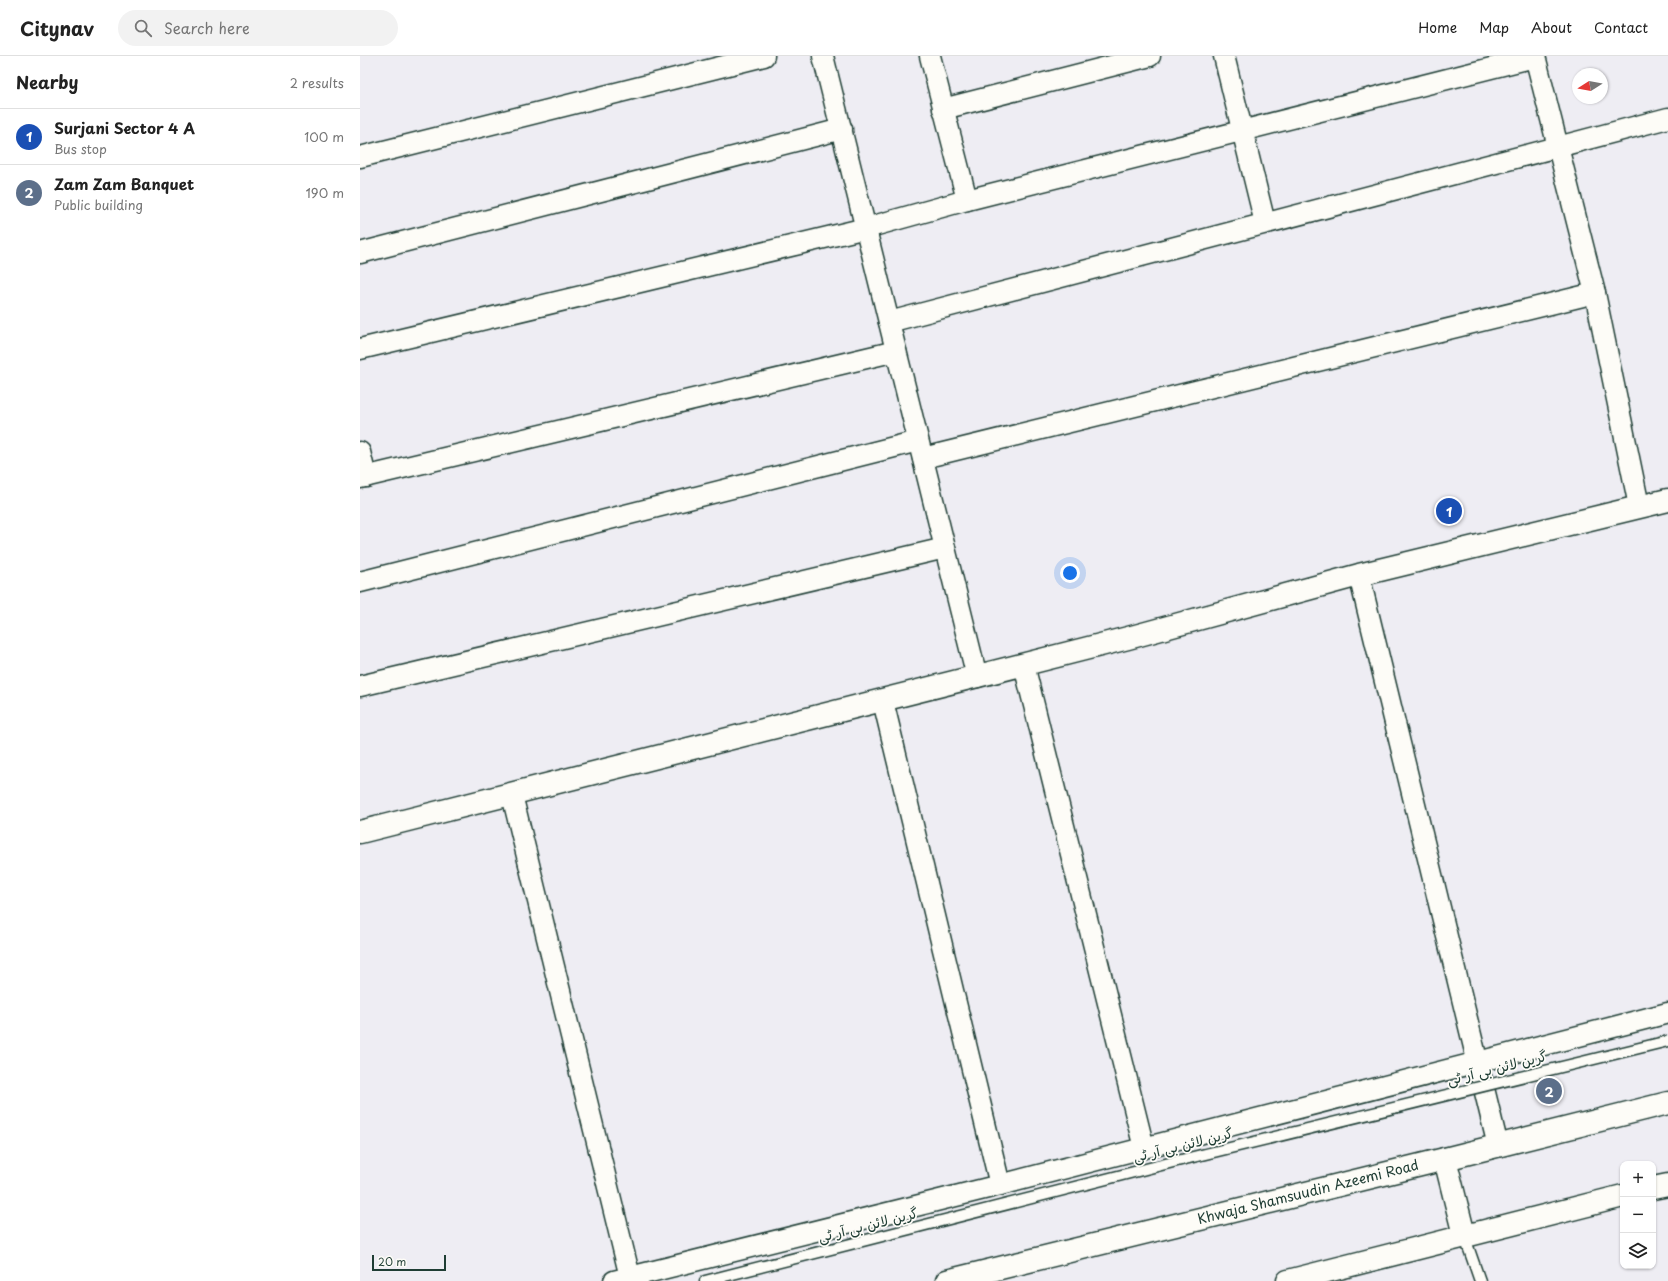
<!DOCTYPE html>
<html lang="en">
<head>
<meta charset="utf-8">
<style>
	:root { --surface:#fff; --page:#f2f2f2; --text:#222; --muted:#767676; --line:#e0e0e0; --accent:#1f3d34 }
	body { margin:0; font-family:"Playpen Sans","Playpen Sans Arabic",sans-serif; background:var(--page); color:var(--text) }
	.controls { position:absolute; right:12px; bottom:12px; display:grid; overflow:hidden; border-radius:8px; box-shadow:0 1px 3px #0004 }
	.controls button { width:36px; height:36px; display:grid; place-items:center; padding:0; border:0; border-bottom:1px solid var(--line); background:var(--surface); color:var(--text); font:20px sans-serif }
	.compass { position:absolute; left:1212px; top:12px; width:36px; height:36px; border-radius:50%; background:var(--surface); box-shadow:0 1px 3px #0004; rotate:259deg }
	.scale { position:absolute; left:12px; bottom:10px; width:74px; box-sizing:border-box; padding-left:4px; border:2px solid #1f3d34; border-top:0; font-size:11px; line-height:14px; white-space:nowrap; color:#1f3d34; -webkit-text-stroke:3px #fdfcf7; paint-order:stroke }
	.you { position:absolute; left:710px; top:517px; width:14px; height:14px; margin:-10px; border:3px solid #fff; border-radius:50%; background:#1a73e8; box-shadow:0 0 0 6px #1a73e833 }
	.badge { display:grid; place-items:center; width:26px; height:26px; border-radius:50%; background:var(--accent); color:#fff; font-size:13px; font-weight:700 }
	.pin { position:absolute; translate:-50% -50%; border:2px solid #fff; box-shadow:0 1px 4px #0006 }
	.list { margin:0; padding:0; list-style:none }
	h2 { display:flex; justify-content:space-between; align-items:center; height:52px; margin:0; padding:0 16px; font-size:17px }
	h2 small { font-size:13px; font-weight:400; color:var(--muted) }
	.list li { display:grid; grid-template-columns:26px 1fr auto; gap:12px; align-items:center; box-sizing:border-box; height:56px; padding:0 16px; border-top:1px solid var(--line) }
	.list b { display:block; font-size:15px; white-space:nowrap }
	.list p { margin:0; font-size:13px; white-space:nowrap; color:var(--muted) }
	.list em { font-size:13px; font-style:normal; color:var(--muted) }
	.icon { flex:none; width:22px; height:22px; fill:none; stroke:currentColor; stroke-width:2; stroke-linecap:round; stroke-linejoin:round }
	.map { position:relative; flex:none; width:1308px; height:1225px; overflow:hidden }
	header { display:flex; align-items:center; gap:24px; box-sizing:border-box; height:56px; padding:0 20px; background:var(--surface); border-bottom:1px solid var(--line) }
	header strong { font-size:19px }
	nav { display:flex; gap:22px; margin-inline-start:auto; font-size:14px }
	.search { width:280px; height:36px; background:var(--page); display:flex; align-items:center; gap:10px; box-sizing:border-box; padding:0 14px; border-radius:22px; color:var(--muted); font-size:15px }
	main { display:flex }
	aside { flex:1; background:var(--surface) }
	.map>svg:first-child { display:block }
</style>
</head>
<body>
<header>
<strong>Citynav</strong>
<div class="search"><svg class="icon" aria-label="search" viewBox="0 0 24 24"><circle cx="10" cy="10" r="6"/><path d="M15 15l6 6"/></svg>Search here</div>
<nav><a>Home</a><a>Map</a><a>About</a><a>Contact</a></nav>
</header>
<main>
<aside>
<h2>Nearby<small>2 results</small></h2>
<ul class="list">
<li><span class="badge" style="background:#1a4fb4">1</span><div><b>Surjani Sector 4 A</b><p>Bus stop</p></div><em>100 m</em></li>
<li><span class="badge" style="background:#5c6f8a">2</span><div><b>Zam Zam Banquet</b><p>Public building</p></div><em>190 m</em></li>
</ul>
</aside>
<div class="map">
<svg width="1308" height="1225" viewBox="0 0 1308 1225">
	<rect width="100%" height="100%" fill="#eeedf3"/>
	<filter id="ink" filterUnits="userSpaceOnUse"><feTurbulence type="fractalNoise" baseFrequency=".025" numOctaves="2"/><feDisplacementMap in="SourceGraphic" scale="8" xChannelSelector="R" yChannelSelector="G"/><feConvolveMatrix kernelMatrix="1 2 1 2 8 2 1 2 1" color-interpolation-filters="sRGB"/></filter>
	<g filter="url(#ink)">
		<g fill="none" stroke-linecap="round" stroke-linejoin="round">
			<defs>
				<g id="lane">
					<path d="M1104 1179 1120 1225"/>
					<path d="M345 1225 829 1102"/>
				</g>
				<g id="street">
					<path d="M463 0 617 621"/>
					<path d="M570 0 607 144"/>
					<path d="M864 0 905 167"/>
					<path d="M1175 0 1235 237 1279 450"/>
					<path d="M583 53 790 0"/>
					<path d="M0 101 404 0"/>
					<path d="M0 197 482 73"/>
					<path d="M529 266 1308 62"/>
					<path d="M0 293 506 172 607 144 1175 1"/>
					<path d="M0 396 6 421"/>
					<path d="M563 402 1235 237"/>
					<path d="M0 422 536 295"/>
					<path d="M999 519 1138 1090"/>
					<path d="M0 526 558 385"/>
					<path d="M664 609 784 1092"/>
					<path d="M0 630 585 492"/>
					<path d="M523 645 640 1129"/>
					<path d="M152 739 270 1221"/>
					<path d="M254 1225 640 1129 1308 957"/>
				</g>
				<path id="secondary" d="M0 776 768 582 999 519 1308 444"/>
				<g id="primary">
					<path d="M1085 1103 1104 1179"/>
					<path d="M1293 1132 1308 1129"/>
					<path d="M587 1225 1085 1103 1308 1047"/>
					<path d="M928 1225 1263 1140"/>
				</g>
			</defs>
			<use href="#lane" stroke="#1f3d34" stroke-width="13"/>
			<use href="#street" stroke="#1f3d34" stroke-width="23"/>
			<use href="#secondary" stroke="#1f3d34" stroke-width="25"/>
			<use href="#primary" stroke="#1f3d34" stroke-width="25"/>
			<use href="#lane" stroke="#fdfcf7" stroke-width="10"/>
			<use href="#street" stroke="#fdfcf7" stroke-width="20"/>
			<use href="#secondary" stroke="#fdfcf7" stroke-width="22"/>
			<use href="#primary" stroke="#fdfcf7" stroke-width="22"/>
			<defs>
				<path id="lane-bridge" d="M829 1102 1308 985"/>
			</defs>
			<use href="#lane-bridge" stroke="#1f3d34" stroke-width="13" stroke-linecap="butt"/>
			<use href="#lane-bridge" stroke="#fdfcf7" stroke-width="10"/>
		</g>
	</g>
	<g text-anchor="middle" stroke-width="3.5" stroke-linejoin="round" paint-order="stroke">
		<g font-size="14" fill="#1f3d34" stroke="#fdfcf7">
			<text transform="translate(1137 1012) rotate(-14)" y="5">گرین لائن بی آر ٹی</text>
			<text transform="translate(823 1089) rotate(-14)" y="5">گرین لائن بی آر ٹی</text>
			<text transform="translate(948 1136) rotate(-14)" y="5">Khwaja Shamsuudin Azeemi Road</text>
			<text transform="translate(508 1169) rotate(-14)" y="5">گرین لائن بی آر ٹی</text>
		</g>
	</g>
</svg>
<div class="controls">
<button>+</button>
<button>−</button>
<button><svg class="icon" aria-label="layers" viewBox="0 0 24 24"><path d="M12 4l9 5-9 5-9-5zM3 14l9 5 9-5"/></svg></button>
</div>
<svg class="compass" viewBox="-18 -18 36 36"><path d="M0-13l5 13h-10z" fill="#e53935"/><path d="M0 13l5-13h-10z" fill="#767676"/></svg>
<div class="scale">20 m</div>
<div class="you"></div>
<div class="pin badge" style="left:1089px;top:455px;background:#1a4fb4">1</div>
<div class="pin badge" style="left:1189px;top:1035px;background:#5c6f8a">2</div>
</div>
</main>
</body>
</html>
